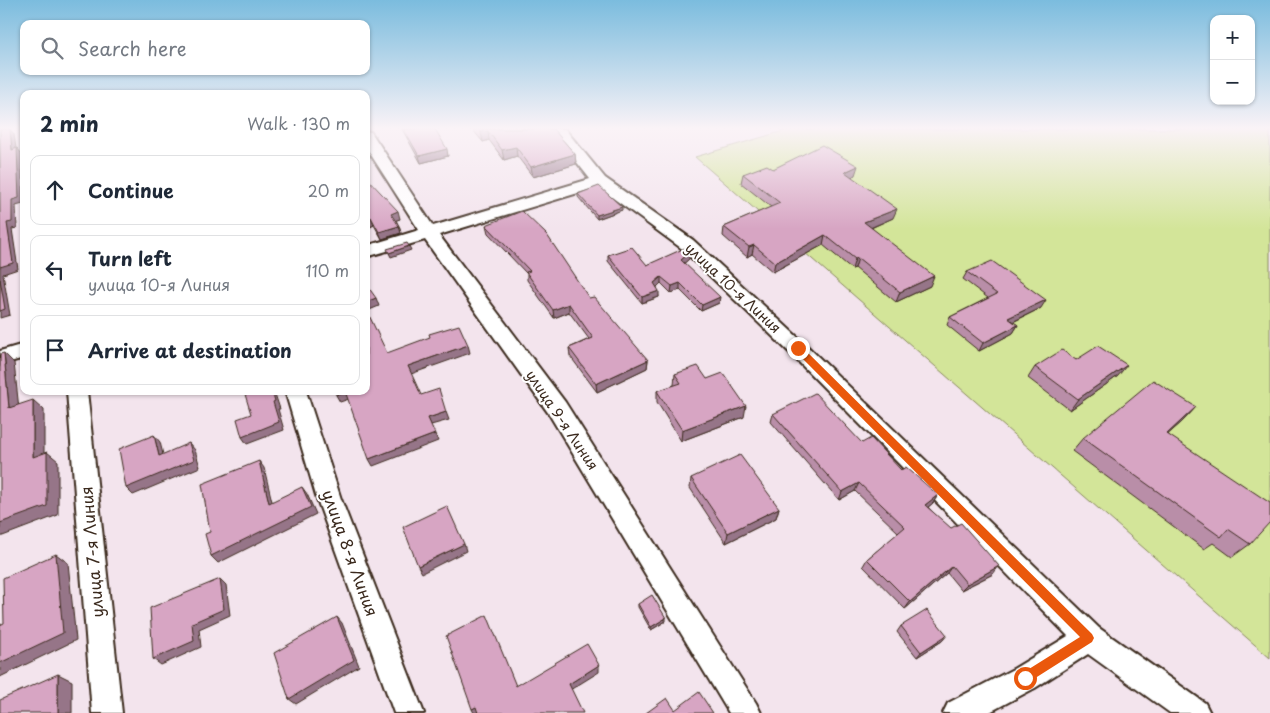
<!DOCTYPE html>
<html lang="en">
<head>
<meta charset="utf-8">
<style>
	:root { --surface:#fff; --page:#f6f6f7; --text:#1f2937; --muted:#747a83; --line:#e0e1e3 }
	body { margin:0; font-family:"Playpen Sans",sans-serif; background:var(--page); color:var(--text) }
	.controls { position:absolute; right:15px; top:15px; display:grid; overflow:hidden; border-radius:10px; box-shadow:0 1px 4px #0004 }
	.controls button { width:45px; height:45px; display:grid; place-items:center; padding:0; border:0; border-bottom:1px solid var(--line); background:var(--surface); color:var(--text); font:25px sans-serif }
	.stop { position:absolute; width:15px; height:15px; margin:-11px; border:4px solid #ea580c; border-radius:50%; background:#fff }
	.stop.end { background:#ea580c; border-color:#fff; box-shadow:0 1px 5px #0008 }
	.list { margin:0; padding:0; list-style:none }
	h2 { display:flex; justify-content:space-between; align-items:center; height:65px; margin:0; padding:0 20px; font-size:21px }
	h2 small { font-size:16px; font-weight:400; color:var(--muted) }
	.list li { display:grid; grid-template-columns:32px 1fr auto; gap:15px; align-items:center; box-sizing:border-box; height:70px; margin:0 10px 10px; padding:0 10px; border:1px solid var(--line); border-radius:10px }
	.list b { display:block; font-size:19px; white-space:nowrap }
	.list p { margin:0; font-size:16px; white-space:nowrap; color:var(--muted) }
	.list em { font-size:16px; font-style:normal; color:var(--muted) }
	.icon { flex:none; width:28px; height:28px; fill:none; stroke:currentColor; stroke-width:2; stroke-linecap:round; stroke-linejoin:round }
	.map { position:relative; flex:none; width:1270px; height:713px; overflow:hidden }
	.search { position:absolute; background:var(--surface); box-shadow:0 1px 4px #0004; left:20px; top:20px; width:350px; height:55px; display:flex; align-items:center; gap:12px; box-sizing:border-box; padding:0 18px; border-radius:10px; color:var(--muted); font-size:19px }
	.panel { position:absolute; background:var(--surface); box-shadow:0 1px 4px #0004; left:20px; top:90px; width:350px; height:305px; border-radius:10px }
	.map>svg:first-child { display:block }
</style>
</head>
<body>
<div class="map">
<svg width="1270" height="713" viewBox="0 0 1270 713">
	<rect width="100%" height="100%" fill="#f3e4ed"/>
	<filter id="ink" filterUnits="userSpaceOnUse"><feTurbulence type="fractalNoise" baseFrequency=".02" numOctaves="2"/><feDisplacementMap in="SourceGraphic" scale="10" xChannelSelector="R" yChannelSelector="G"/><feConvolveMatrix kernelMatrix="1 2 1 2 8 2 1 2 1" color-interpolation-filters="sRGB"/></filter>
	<g filter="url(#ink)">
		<path fill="#d3e599" stroke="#87885c" d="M790 129H1270V658L695 157Z"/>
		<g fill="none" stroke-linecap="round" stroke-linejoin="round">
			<defs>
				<g id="street">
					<path d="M551 129H565L605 178 693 240 805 344 1099 628 1205 703 1210 713H1170L1088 654 1035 688 988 713H943L948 703 1015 668 1068 636 791 354 681 248 598 187 439 235 565 402 756 703 761 713H729L549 414 425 240 366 257V246L419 230 366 147V131L371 132 433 226 590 179Z"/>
					<path d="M24 344V358L0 365V351Z"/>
					<path d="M67 391H87L122 713H92Z"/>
					<path d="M285 391H306L341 499 424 713H394L317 499Z"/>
				</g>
			</defs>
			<use href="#street" stroke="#3b2a1e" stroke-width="4"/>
			<use href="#street" fill="#fff" fill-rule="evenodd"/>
		</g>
		<g fill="#b98ea8" stroke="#3b2a1e">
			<path d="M402 129H435L448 156 421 163Z"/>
			<path d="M472 129H553L575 154 576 164 533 177 517 156 504 160 489 140 483 142Z"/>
			<path d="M773 169 855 175 852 177 893 218 871 228 930 286 896 302 855 268 852 269 823 245 773 272 752 254 747 257 723 236 724 227 771 207 741 183 743 174Z"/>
			<path d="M366 177 400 219 396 220 399 226 401 233 382 239 374 225 370 227 369 225H366Z"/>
			<path d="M578 194 622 210 597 219 578 197Z"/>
			<path d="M486 225 589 298 648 360 647 368 597 392 570 356 569 348 589 339 569 312 554 318 527 280V274L488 233Z"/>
			<path d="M690 252 689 259 684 263 719 303 701 311 680 290 671 293 661 283 657 287 659 297 642 303 608 261V255L647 265Z"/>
			<path d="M967 272 1041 308 1013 322 1018 325 1013 333 979 351 947 325 950 317 988 298 963 279Z"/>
			<path d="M1076 360 1118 376 1070 410 1028 378 1035 367Z"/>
			<path d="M675 374 707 379 744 417 681 441 657 402V391L674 385Z"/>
			<path d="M1196 407 1183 421 1168 434 1250 544 1232 557 1213 543 1204 549 1072 451 1083 438Z"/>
			<path d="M773 414 862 443 938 495 933 503 928 507 993 574 961 590 947 573 905 609 863 566 867 559 899 533 855 491 839 500 771 422Z"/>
			<path d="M691 478 779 508 776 518 726 543 690 488Z"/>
			<path d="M638 604 666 621 651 630 638 607Z"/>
			<path d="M901 626 947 635 942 641 917 657 897 632Z"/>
		</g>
		<g fill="#967488" stroke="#3b2a1e">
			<path d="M10 129 14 134 17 155 12 150Z"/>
			<path d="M488 131 489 140 483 142 481 132Z"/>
			<path d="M516 147 517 156 504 160 502 150Z"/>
			<path d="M17 148 22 154 23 204 16 206 17 228 12 229 18 269 3 274 10 315 0 318V267L7 223 12 200Z"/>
			<path d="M447 149 448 156 421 163 419 156Z"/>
			<path d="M575 154 576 164 533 177 531 167Z"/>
			<path d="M858 166 855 175 843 182 845 172Z"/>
			<path d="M622 207V210L597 219V215Z"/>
			<path d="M897 209 893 218 861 232 864 222Z"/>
			<path d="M398 211 400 219 394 221 391 214Z"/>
			<path d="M371 217 374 225 370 227 368 219Z"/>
			<path d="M366 218 369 225H366Z"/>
			<path d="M399 226 401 233 382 239 379 232Z"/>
			<path d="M825 235 823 245 773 272 775 263Z"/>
			<path d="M754 245 752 254 747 257 749 247Z"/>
			<path d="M409 246 411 250 391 257 389 253Z"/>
			<path d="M690 252 689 259 680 267 681 260Z"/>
			<path d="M858 258 855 268 852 269 855 259Z"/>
			<path d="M934 276 930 286 896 302 900 292Z"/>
			<path d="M661 277V283L654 290V283Z"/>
			<path d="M680 283V290L671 293 672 286Z"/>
			<path d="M659 291V297L642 303V297Z"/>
			<path d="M720 297 719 303 701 311 702 305Z"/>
			<path d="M376 298 379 306 367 311 366 302Z"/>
			<path d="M1046 300 1041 308 1004 326 1008 318Z"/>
			<path d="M569 304V312L554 318 553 310Z"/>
			<path d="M1018 325 1013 333 979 351 983 343Z"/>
			<path d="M468 345 470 353 411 374 408 366Z"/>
			<path d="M4 353 14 363 20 418 9 408Z"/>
			<path d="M648 360 647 368 597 392 596 384Z"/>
			<path d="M1127 365 1118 376 1070 410 1078 399Z"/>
			<path d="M272 391H274L280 409H278L284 430 247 444 242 437Z"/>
			<path d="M345 391 349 399 340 402 336 395Z"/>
			<path d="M33 400 44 410V466L33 457Z"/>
			<path d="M746 406 744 417 681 441 682 430Z"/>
			<path d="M1196 407 1183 421 1154 447 1167 434Z"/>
			<path d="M446 412 449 420 431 425 428 418Z"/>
			<path d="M435 434 438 441 373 466 369 459Z"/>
			<path d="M154 435 160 442 165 463 159 456Z"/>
			<path d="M189 443 195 450 200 467 133 495 126 488Z"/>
			<path d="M47 452 58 461V515L0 537V523Z"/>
			<path d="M259 461 264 468 274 510 269 503Z"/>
			<path d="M859 483 855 491 839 500 842 492Z"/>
			<path d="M302 487 307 494 316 514 218 563 211 556Z"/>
			<path d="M938 495 933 503 921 513 925 505Z"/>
			<path d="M779 508 776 518 726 543 728 533Z"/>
			<path d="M464 544 466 551 422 573 418 566Z"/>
			<path d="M56 554 68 563 76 640 0 677V663Z"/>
			<path d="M952 566 947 573 905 609 910 602Z"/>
			<path d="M999 566 993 574 961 590 967 584Z"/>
			<path d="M220 579 226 585 230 615 199 629 201 647 161 665 153 659 192 623Z"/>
			<path d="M337 617 342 623 359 666 296 704 289 699Z"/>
			<path d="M666 618V621L651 630V627Z"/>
			<path d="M947 635 942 641 917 657 921 652Z"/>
			<path d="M599 665V672L570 690 569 684Z"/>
			<path d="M58 674 72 681V713H58Z"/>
			<path d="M476 707 479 713H474L472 709Z"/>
		</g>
		<g fill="#d7a5c3" stroke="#3b2a1e">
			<path d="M0 129H10L12 150 17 148 19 198 12 200V222L7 223 13 263 0 267Z"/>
			<path d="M404 129H435L447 149 419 156Z"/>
			<path d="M478 129H553L575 154 531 167 516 147 502 150 488 131 481 132Z"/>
			<path d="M822 145 858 166 845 172 897 209 864 222 934 276 900 292 858 258 855 259 825 235 775 263 754 245 749 247 724 227 780 203 743 174 767 165 773 169Z"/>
			<path d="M366 177 398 211 391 214 399 226 379 232 371 217 368 219 366 217Z"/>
			<path d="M599 186 622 207 597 215 578 194Z"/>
			<path d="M522 211 547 235 589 298 594 297 648 360 596 384 569 348 593 338 569 304 553 310 526 272 530 271 486 225Z"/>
			<path d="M407 243 409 246 389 253 387 249Z"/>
			<path d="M632 247 647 265 685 248 690 252 681 260 720 297 702 305 680 283 672 286 661 277 654 283 659 291 642 297 608 255Z"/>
			<path d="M992 261 1046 300 1008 318 1018 325 983 343 950 317 997 294 967 272Z"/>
			<path d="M0 279 5 309 0 311Z"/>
			<path d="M366 284 376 298 366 302Z"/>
			<path d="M366 309 387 353 430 337 429 334 459 325 468 345 408 366 421 395 439 389 446 412 428 418 435 434 369 459 345 391H366Z"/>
			<path d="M1098 346 1127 365 1078 399 1035 367 1062 350 1076 360Z"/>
			<path d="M4 353 9 408 33 400V457L47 452V506L0 523V354Z"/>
			<path d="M698 366 707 379 723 373 746 406 682 430 657 391 681 383 675 374Z"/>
			<path d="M1153 380 1196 407 1167 434 1270 503V522L1250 544 1228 529 1221 537 1083 438Z"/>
			<path d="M244 391H272L275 401 273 402 279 422 242 437 237 419 251 414Z"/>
			<path d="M335 391H345L336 395Z"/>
			<path d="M815 393 862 443 871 438 901 470 906 467 938 495 925 505 951 528 961 523 999 566 967 584 952 566 910 602 867 559 905 527 859 483 842 492 773 414Z"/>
			<path d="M154 435 159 456 189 443 194 460 126 488 119 449Z"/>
			<path d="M740 455 779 508 728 533 691 478Z"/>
			<path d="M259 461 269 503 302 487 311 507 211 556 205 534 210 532 202 484Z"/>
			<path d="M447 506 464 544 418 566 403 527Z"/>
			<path d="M56 554 63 633 0 663V625L4 623 3 578Z"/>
			<path d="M220 579 224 609 192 623 194 641 153 659 150 608Z"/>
			<path d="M652 595 666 618 651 627 638 604Z"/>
			<path d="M927 610 947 635 921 652 901 626Z"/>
			<path d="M487 615 516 686 587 644 599 665 569 684 583 713H478L476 707 472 709 446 636Z"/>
			<path d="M337 617 354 660 289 699 274 653Z"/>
			<path d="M58 674V713H0V700Z"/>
			<path d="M699 692 713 713H646L667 698 675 710Z"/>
		</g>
	</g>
	<linearGradient id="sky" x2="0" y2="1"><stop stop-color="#7bbcde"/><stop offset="0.56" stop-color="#faf3f7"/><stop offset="1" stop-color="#faf3f7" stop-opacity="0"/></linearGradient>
	<rect width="1270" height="229" fill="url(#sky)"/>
	<path fill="#ea580c" d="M795 346H801L1092 634 1094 638 1092 642 1029 682 1025 684 1021 682 1019 678 1021 674 1080 637 795 351Z"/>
	<g text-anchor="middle" stroke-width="4" stroke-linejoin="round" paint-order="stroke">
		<g font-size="14" fill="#3b2a1e" stroke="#fff">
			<text transform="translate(733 288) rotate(43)" y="5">улица 10-я Линия</text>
			<text transform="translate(562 420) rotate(56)" y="5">улица 9-я Линия</text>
		</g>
		<g font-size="16" fill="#3b2a1e" stroke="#fff">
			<text transform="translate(92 552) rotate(-95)" y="6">улица 7-я Линия</text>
			<text transform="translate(350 553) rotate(70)" y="6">улица 8-я Линия</text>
		</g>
	</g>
</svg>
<div class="controls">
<button>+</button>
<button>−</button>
</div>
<div class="stop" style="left:1025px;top:678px"></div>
<div class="stop end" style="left:798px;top:348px"></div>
<div class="search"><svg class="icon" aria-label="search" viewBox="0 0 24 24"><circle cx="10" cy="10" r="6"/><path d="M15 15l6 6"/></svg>Search here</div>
<section class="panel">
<h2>2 min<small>Walk · 130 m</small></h2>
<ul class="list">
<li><svg class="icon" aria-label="ahead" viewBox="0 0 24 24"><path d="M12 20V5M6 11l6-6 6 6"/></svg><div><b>Continue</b></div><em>20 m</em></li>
<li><svg class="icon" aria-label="left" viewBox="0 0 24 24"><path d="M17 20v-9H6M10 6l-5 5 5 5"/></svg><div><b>Turn left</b><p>улица 10-я Линия</p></div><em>110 m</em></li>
<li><svg class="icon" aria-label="arrive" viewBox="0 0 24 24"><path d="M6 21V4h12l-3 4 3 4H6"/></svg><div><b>Arrive at destination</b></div></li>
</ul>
</section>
</div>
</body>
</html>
